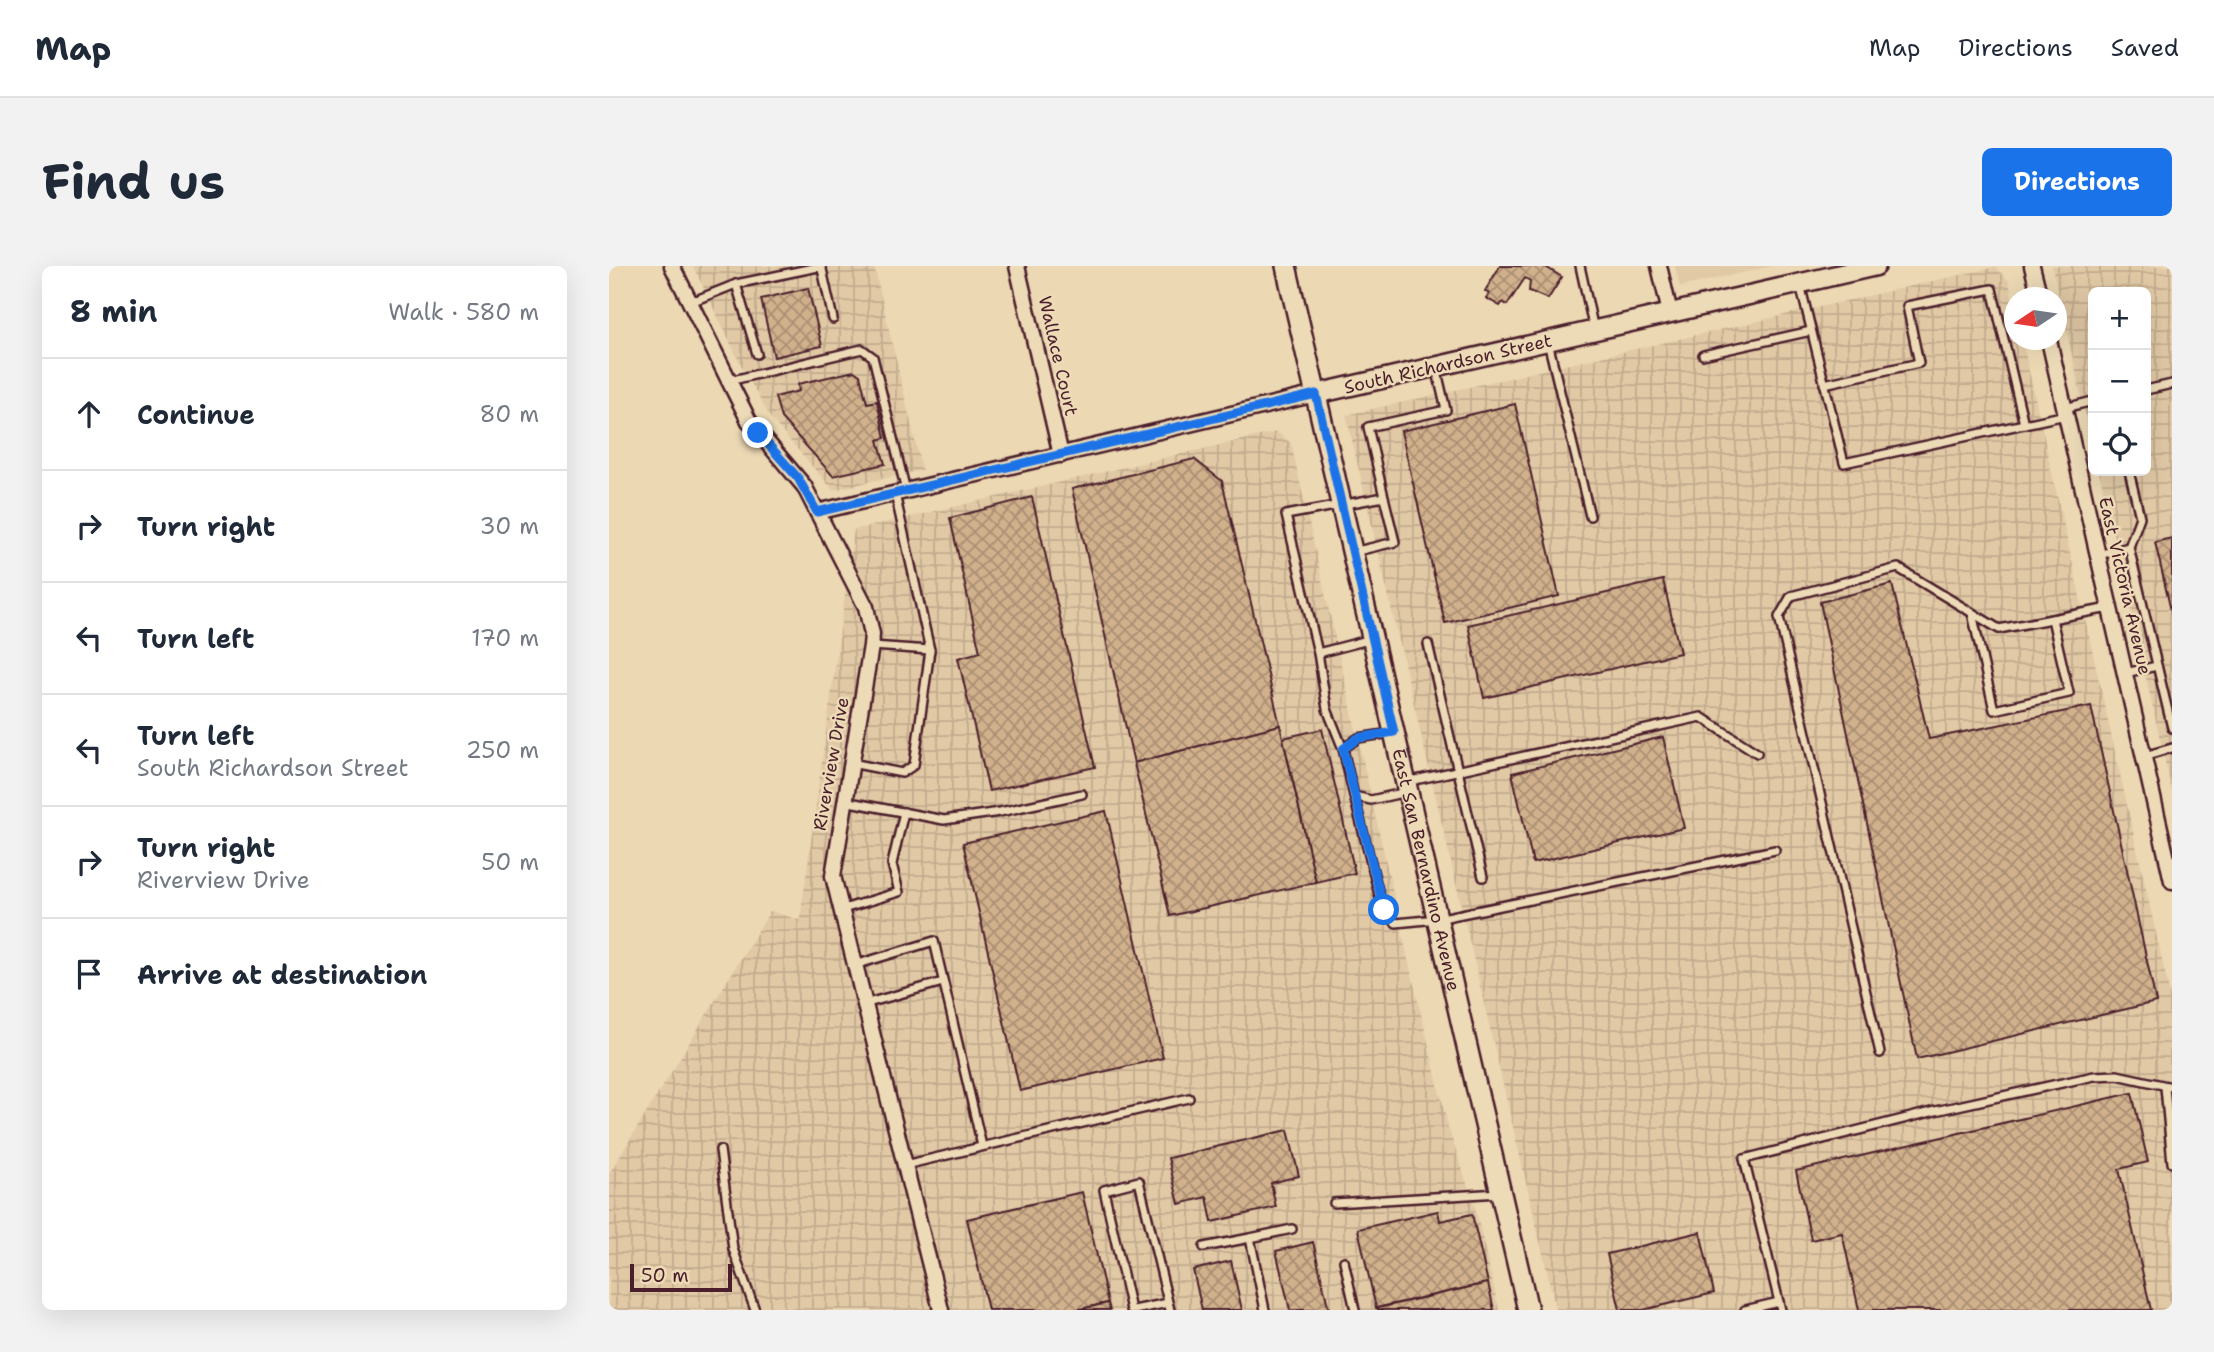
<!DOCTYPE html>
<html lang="en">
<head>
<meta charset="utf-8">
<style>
	:root { --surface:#fff; --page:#f2f2f3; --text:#1f2937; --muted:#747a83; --line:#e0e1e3; --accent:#1a73e8 }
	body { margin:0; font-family:"Shantell Sans",sans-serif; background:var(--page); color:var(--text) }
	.controls { position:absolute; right:21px; top:21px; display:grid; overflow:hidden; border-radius:10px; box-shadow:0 7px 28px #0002 }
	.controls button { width:63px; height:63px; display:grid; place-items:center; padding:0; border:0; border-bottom:2px solid var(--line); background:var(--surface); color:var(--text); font:35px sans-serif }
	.compass { position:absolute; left:1395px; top:21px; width:63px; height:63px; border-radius:50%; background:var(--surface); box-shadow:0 7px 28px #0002; rotate:257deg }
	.scale { position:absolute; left:21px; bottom:18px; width:102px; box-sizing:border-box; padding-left:7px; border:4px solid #4a1f2b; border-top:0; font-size:19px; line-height:24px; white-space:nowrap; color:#4a1f2b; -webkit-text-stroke:5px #eddbb8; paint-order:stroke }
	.stop { position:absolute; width:21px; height:21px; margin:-16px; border:5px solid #1a73e8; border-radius:50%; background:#fff }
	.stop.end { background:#1a73e8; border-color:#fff; box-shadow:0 2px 7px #0008 }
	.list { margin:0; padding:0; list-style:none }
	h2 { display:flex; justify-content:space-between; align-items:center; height:91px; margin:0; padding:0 28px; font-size:30px }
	h2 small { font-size:23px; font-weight:400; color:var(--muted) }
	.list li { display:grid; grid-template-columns:46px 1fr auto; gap:21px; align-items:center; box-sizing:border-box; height:112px; padding:0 28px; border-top:2px solid var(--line) }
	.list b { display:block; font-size:26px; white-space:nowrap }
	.list p { margin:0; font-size:23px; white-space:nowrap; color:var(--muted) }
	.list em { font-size:23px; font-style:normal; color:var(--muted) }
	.icon { flex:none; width:38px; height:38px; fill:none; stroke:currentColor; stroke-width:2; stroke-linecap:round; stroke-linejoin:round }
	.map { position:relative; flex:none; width:1563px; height:1044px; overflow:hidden; border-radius:10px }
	header { display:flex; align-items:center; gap:42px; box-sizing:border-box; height:98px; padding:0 35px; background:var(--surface); border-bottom:2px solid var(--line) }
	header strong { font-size:33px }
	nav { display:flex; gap:38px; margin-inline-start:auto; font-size:24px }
	.intro { display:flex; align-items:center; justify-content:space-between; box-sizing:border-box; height:168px; padding:0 42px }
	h1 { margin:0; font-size:49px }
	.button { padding:18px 32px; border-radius:10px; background:var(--accent); color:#fff; font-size:24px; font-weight:700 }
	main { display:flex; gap:42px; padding:0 42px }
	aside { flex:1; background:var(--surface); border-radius:10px; box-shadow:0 7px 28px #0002 }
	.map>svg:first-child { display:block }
</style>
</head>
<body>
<header>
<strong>Map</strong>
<nav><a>Map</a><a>Directions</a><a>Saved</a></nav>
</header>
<div class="intro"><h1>Find us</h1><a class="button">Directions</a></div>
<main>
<aside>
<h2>8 min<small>Walk · 580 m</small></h2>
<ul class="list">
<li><svg class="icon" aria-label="ahead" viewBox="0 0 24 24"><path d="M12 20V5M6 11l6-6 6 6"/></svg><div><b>Continue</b></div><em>80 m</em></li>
<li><svg class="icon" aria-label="right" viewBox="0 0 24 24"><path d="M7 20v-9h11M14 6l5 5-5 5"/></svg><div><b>Turn right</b></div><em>30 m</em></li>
<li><svg class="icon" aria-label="left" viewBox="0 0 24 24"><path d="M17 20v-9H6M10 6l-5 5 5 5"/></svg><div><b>Turn left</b></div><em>170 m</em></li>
<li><svg class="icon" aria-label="left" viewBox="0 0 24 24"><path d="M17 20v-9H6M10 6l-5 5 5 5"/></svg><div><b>Turn left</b><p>South Richardson Street</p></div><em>250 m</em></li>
<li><svg class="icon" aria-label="right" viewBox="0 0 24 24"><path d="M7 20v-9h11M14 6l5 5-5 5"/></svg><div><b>Turn right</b><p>Riverview Drive</p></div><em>50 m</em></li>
<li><svg class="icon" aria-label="arrive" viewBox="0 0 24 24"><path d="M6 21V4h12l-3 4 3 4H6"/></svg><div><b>Arrive at destination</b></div></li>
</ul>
</aside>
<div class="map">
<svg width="1563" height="1044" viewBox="0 0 1563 1044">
	<defs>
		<pattern id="industrial-grid" width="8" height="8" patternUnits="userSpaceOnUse" patternTransform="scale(1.75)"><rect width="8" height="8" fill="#e1c9a5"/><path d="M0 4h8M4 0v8" fill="none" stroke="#c3ac8e"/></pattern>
		<pattern id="building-cross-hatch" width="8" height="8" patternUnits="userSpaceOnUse" patternTransform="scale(1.75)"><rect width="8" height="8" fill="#d0b18c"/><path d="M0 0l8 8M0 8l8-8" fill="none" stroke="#ab8f73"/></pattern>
	</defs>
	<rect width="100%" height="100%" fill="#ecd8b3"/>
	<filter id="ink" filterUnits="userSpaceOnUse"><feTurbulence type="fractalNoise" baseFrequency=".0143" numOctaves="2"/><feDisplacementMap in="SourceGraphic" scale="14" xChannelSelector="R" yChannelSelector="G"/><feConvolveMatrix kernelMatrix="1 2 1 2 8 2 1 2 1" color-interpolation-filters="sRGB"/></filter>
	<g filter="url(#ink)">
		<path fill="#e1c9a5" d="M1066 0H1163L1071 21Z"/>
		<g fill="url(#industrial-grid)">
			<path d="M84 0H265L313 204 224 224 162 153 132 99Z"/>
			<path d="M1443 0H1563V526L1490 205H1537V26H1484V182Z"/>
			<path d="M1386 1 1400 15 1405 41 1406 74H1413L1563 738V1044H947L737 149Z"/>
			<path d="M667 166 682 177 801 702 840 864 866 941 890 1044H0V908L161 645 191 654 245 264Z"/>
		</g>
		<g fill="url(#building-cross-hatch)" stroke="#4a1f2b" stroke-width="2">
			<path d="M891 0H935L953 11 939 33 920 25 921 15 916 12 898 39 894 36 891 40 877 32 880 28 876 25Z"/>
			<path d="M199 22 213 80 165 91 152 33Z"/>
			<path d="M245 105 251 109 258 137 268 135 276 172 269 174 276 198 224 210 172 152 166 131 190 125 189 118Z"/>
			<path d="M906 138 950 330 836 357 792 165Z"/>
			<path d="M585 193 613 215 671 459 525 497 463 223Z"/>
			<path d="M423 231 486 501 380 525 349 392 371 386 341 252Z"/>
			<path d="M1563 272V349L1546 276Z"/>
			<path d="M1054 314 1071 387 875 432 859 359Z"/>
			<path d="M1283 318 1320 473 1482 440 1547 736 1308 793 1211 336Z"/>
			<path d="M671 459 707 616 561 650 525 497Z"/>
			<path d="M713 463 746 607 707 616 674 472Z"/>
			<path d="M1054 471 1075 562 924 597 903 507Z"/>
			<path d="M497 545 554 792 411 825 354 577Z"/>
			<path d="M1523 827 1539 896 1510 903 1542 1044H1250L1233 967 1202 974 1187 905Z"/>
			<path d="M679 864 690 910 662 917 667 941 603 956 598 931 570 938 559 892Z"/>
			<path d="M473 926 499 1037 467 1044H379L358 953Z"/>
			<path d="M829 945 831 955 863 948 879 1017 767 1042 749 963Z"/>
			<path d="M1091 966 1105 1027 1034 1044H1011L998 988Z"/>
			<path d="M704 976 720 1044H681L667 985Z"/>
			<path d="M622 995 633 1044H593L584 1004Z"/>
			<path d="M879 1017 885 1044H769V1042Z"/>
			<path d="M499 1037 501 1044H467Z"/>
		</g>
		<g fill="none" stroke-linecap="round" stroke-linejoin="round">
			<defs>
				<g id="service">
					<path d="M971 0 985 64"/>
					<path d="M127 18 148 88"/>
					<path d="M1191 18 1235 197 1457 149"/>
					<path d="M82 36 127 18 209 1 213 3 224 53"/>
					<path d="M939 76 981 250"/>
					<path d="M1094 89 1202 65"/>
					<path d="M120 115 253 83 264 91 297 225"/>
					<path d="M1215 118 1310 97 1298 40 1383 23 1415 158"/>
					<path d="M1537 124 1563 118"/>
					<path d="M1456 142 1484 135"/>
					<path d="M1520 205 1531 251 1520 281"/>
					<path d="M744 286 786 276 775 231"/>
					<path d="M1489 289 1520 281 1563 462"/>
					<path d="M1363 347 1385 444 1460 427 1443 353"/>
					<path d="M763 373 709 387 718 443 734 483 745 530 762 534 798 526"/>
					<path d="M819 378 874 611"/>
					<path d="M263 380 321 384"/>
					<path d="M709 387 677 249 775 231 759 161 837 144 827 101"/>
					<path d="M1516 407 1548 400"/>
					<path d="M734 483 749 472 782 467"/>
					<path d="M1535 490 1563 482"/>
					<path d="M242 497 293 507 305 499 321 384 286 228"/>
					<path d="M797 516 1092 451 1148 487"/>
					<path d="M745 530 774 644 787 657 828 653 1166 584"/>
					<path d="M235 535 335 554 391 546 473 528"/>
					<path d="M231 644 290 626 283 598 295 546"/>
					<path d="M246 699 325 675 373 880"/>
					<path d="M255 738 334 716"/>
					<path d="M1271 787 1170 351 1182 330 1289 302 1390 363 1500 342"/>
					<path d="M1556 821 1563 897"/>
					<path d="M111 884 124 983 146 1044"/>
					<path d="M296 899 580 832"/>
					<path d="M725 937 891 927"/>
					<path d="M641 972 683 963"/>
					<path d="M595 981 641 972 656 1044"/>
					<path d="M735 995 746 1044"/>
					<path d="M522 1044 495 924 530 915 561 1044"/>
					<path d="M525 1044 559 1037"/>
					<path d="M1136 1044 1170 1036"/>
					<path d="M1172 1044 1135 893 1326 845 1485 810 1508 809 1563 821"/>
				</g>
				<g id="minor">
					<path d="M63 0 140 155 195 220 257 341 263 368 262 380 224 610 332 1044"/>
					<path d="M408 0 452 189"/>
					<path d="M1050 0 1061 47"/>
					<path d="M1423 0 1431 32"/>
					<path d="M1440 74 1563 615"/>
					<path d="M208 246 707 128"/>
				</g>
				<path id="tertiary" d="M707 128 1267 0"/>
				<g id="secondary">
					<path id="s1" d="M677 0 919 1044"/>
				</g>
			</defs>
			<use href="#service" stroke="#4a1f2b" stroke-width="12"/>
			<use href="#minor" stroke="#4a1f2b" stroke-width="19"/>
			<use href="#tertiary" stroke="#4a1f2b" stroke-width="23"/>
			<use href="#secondary" stroke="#4a1f2b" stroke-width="24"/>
			<use href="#service" stroke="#eddbb8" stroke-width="7"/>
			<use href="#minor" stroke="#eddbb8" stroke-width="14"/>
			<use href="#tertiary" stroke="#eddbb8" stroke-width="18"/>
			<use href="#secondary" stroke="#eddbb8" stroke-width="19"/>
		</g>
	</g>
	<g fill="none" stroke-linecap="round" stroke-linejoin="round" filter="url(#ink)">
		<path stroke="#1a73e8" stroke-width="9" d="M149 167 189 212 208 246 707 128 785 466 749 472 734 483 775 644"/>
	</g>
	<g text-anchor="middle" stroke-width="5" stroke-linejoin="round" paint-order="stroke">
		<g font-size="18" fill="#4a1f2b" stroke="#eddbb8">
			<text transform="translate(449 90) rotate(77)" y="6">Wallace Court</text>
			<text transform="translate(839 98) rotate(-13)" y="6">South Richardson Street</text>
			<text transform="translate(1516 320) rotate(77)" y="6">East Victoria Avenue</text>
			<text transform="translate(222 498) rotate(-80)" y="6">Riverview Drive</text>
			<text dy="6" stroke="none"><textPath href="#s1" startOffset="620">East San Bernardino Avenue</textPath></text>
		</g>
	</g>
</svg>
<div class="controls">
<button>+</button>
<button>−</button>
<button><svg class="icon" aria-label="locate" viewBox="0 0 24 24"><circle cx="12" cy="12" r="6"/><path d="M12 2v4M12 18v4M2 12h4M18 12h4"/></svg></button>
</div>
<svg class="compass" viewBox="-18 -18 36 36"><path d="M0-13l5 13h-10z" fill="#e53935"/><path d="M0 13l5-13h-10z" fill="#747a83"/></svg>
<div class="scale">50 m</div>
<div class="stop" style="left:775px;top:644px"></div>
<div class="stop end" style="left:149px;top:167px"></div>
</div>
</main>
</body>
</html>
